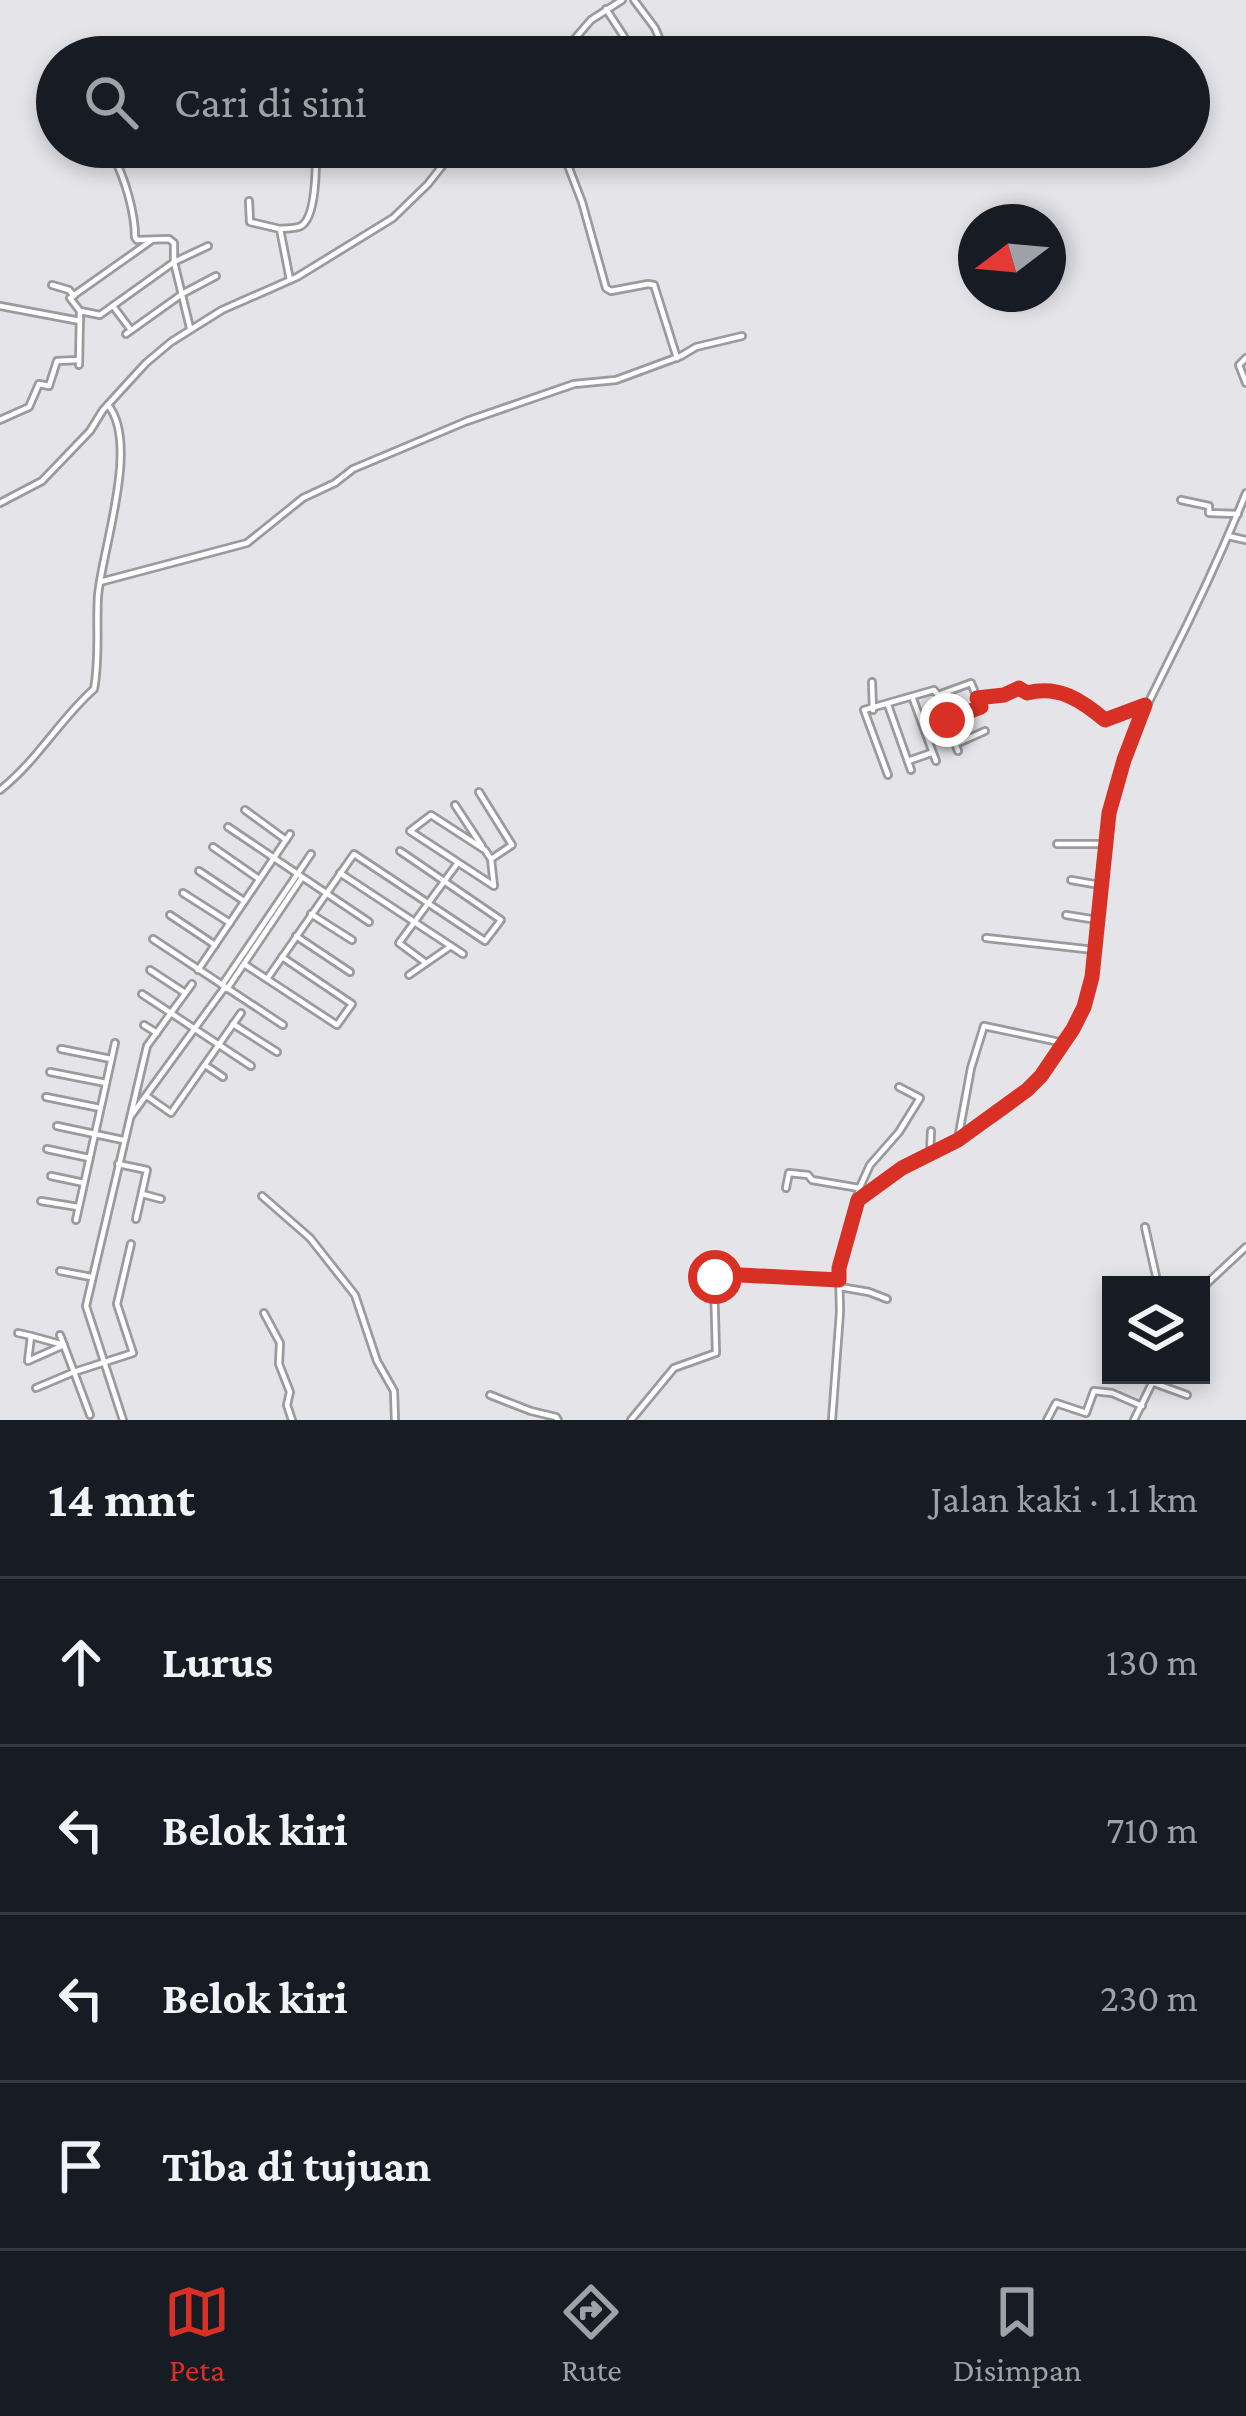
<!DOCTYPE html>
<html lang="id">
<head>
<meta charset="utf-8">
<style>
	:root { --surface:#171b24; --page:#20242c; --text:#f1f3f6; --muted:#9ea1a6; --line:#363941; --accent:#d93025 }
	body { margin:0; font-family:"Crimson Pro",serif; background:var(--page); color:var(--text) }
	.controls { position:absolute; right:36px; bottom:36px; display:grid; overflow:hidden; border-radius:0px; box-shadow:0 6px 18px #0003 }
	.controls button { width:108px; height:108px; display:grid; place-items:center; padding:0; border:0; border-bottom:3px solid var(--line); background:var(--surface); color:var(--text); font:60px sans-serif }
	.compass { position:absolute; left:958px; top:204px; width:108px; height:108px; border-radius:50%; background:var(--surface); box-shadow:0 6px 18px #0003; rotate:254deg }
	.stop { position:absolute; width:36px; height:36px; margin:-27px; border:9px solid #d93025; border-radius:50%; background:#fff }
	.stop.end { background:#d93025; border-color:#fff; box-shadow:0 3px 12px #0008 }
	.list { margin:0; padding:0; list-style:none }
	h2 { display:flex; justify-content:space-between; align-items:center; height:156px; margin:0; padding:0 48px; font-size:51px }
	h2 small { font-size:39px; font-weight:400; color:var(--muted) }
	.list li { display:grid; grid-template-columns:78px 1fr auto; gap:36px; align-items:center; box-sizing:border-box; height:168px; padding:0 48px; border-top:3px solid var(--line) }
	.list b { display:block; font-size:45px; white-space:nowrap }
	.list em { font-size:39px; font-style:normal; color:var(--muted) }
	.icon { flex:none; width:66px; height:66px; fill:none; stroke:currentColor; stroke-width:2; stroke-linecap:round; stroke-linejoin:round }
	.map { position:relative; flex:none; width:1246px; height:1420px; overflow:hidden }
	.search { position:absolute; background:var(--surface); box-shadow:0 6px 18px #0003; left:36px; right:36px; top:36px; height:132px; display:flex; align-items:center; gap:30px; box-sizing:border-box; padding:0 42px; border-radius:66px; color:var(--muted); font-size:45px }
	.sheet { height:828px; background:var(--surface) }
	nav { display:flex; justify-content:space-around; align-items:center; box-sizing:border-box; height:168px; border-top:3px solid var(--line); background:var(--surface); font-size:33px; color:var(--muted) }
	nav a { display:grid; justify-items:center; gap:6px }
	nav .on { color:var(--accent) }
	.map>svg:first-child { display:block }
</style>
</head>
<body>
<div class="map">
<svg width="1246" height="1420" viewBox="0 0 1246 1420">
	<rect width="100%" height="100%" fill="#e5e4e8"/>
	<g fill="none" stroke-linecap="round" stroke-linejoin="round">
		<defs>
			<g id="minor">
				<path d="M634 0 655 28 667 57"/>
				<path d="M606 9 634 52"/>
				<path d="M559 57 591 20 622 0"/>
				<path d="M562 150 582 202 606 288 611 291 648 284 654 285 677 358"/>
				<path d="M113 156C125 178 135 213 135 237L137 240 169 239 174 243V262L190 328"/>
				<path d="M249 201 250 222 280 229 290 280"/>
				<path d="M280 229C287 228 295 229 301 226 317 217 316 164 316 147"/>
				<path d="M152 240 70 298 80 311 100 315 174 262 208 246"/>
				<path d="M52 285 69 290 74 296"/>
				<path d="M0 306 80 321"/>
				<path d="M113 306 131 330"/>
				<path d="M126 334 182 294 216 276"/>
				<path d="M1246 358 1239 365 1246 383"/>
				<path d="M79 365 80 311"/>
				<path d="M0 420 29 407 39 384 49 386 57 361 79 360"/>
				<path d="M1181 500 1209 506V513L1238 514"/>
				<path d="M0 503 42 481 90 431 103 410 146 363 171 342 222 310 297 277 393 218 428 184 457 147"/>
				<path d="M1228 536 1246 540"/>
				<path d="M100 582 247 543 303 498 335 483 353 469 467 421 574 384 616 380 681 356 696 347 742 336"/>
				<path d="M872 682 873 710"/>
				<path d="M938 695 958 751"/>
				<path d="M977 698 1004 695 1019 688 1027 693C1059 685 1081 700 1105 720L1142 706"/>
				<path d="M913 699 936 761"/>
				<path d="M888 705 911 770"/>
				<path d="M956 744 985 731"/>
				<path d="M908 761 931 753"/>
				<path d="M888 775 864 710 934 690 938 695 971 683 981 707 947 720"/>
				<path d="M0 790C37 761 60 719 94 689 100 657 96 627 98 596 102 549 140 444 108 405"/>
				<path d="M479 792 512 845 491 859 494 886 410 831 431 815 485 850 491 859"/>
				<path d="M455 805 482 846"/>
				<path d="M245 810 286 840"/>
				<path d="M228 827 369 922"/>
				<path d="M1057 844H1104"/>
				<path d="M213 847 259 879"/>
				<path d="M199 871 244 901"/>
				<path d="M340 873 463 954"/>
				<path d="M1071 880 1100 885"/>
				<path d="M183 893 230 923"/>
				<path d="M311 914 352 940"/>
				<path d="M170 915 215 945"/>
				<path d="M1066 915 1097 920"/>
				<path d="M296 936 350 972"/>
				<path d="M986 938 1094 950"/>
				<path d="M153 939 283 1025"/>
				<path d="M426 963 399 943 457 864"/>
				<path d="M244 964 337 1025 352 1004 282 957"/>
				<path d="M150 970 185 993"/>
				<path d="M198 970 290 834"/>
				<path d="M409 975 451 946"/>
				<path d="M267 979 354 854 485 941 501 920 400 851"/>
				<path d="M222 985 311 854"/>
				<path d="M227 989 301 879"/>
				<path d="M142 994 251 1066"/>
				<path d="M233 1024 277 1052"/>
				<path d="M144 1025 157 1033"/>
				<path d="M61 1049 111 1059"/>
				<path d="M205 1065 223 1077"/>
				<path d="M50 1072 106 1083"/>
				<path d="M46 1097 100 1108"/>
				<path d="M148 1097 171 1113 241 1013"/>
				<path d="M131 1116 225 987"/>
				<path d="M57 1126 123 1140"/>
				<path d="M958 1139 971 1068 984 1026 1064 1043"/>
				<path d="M47 1149 89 1158"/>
				<path d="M930 1154 931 1131"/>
				<path d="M118 1164 147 1170 136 1219"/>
				<path d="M51 1176 84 1183"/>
				<path d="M786 1188 789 1173 808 1175 812 1180 859 1188"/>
				<path d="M142 1194 161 1199"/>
				<path d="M262 1196 310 1238 355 1295 377 1361 394 1391 395 1420"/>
				<path d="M858 1200C910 1151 991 1136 1039 1078 1059 1054 1080 1023 1089 992 1098 960 1097 925 1099 892 1102 850 1108 807 1121 767 1133 731 1150 700 1166 667 1195 610 1222 552 1246 493"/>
				<path d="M41 1201 78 1207"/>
				<path d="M76 1220 115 1043"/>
				<path d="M1145 1227 1158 1285"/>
				<path d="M60 1271 91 1277"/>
				<path d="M840 1287 869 1292 887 1299"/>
				<path d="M1201 1289 1246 1247"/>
				<path d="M264 1313 280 1343 279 1364 290 1392 287 1405 292 1420"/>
				<path d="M18 1333 31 1336"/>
				<path d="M31 1336 64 1345 28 1361Z"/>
				<path d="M1154 1383 1187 1395"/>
				<path d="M36 1388 74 1372 60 1335"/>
				<path d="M490 1395 531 1411 556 1417 558 1420"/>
				<path d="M90 1415 74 1372 133 1353 117 1304 131 1244"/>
				<path d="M123 1420 86 1306 147 1046 192 984"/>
				<path d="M631 1420 674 1368 716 1353 714 1281 717 1275 839 1280"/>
				<path d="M832 1420 840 1312 839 1268 859 1189 870 1165 899 1132 920 1098 899 1087"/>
				<path d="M1047 1420 1056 1403 1086 1413 1094 1391 1112 1393 1142 1406"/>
				<path d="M1134 1420 1156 1375"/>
			</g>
		</defs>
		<use href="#minor" stroke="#9b9a9d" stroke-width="10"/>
		<use href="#minor" stroke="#fff" stroke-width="4.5"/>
	</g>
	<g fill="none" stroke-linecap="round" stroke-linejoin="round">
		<path stroke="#d93025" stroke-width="15" d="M715 1277 721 1274 839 1280V1268L858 1200 902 1168 958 1140 1027 1090 1041 1076 1073 1029 1084 1007 1092 977 1109 813 1124 760 1145 705 1105 720C1081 700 1059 685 1027 693L1019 688 1004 695 977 698 981 707 947 720"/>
	</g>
</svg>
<div class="controls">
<button><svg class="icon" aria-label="layers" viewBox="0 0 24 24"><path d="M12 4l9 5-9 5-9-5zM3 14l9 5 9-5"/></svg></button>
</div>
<svg class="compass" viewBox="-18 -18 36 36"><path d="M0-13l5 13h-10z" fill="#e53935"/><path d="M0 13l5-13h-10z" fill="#9ea1a6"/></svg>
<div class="stop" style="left:715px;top:1277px"></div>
<div class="stop end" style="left:947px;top:720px"></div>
<div class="search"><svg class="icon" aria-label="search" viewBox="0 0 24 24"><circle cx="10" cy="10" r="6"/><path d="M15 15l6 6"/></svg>Cari di sini</div>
</div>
<section class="sheet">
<h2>14 mnt<small>Jalan kaki · 1.1 km</small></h2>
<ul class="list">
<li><svg class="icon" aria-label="ahead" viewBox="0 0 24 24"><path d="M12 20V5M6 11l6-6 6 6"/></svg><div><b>Lurus</b></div><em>130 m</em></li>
<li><svg class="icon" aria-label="left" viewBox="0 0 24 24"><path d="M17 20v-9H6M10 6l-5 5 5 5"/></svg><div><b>Belok kiri</b></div><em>710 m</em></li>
<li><svg class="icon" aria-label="left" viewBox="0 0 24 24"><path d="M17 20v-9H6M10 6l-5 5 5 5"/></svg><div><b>Belok kiri</b></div><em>230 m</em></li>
<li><svg class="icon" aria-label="arrive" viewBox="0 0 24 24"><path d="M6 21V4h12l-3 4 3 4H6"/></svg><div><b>Tiba di tujuan</b></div></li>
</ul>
</section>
<nav>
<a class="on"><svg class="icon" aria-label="map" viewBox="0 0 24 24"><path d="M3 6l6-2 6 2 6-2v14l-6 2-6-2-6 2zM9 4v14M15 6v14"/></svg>Peta</a>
<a><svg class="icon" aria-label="directions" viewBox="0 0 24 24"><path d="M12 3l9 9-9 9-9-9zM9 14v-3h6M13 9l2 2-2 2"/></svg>Rute</a>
<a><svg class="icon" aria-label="saved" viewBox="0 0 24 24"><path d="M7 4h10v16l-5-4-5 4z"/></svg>Disimpan</a>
</nav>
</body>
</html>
